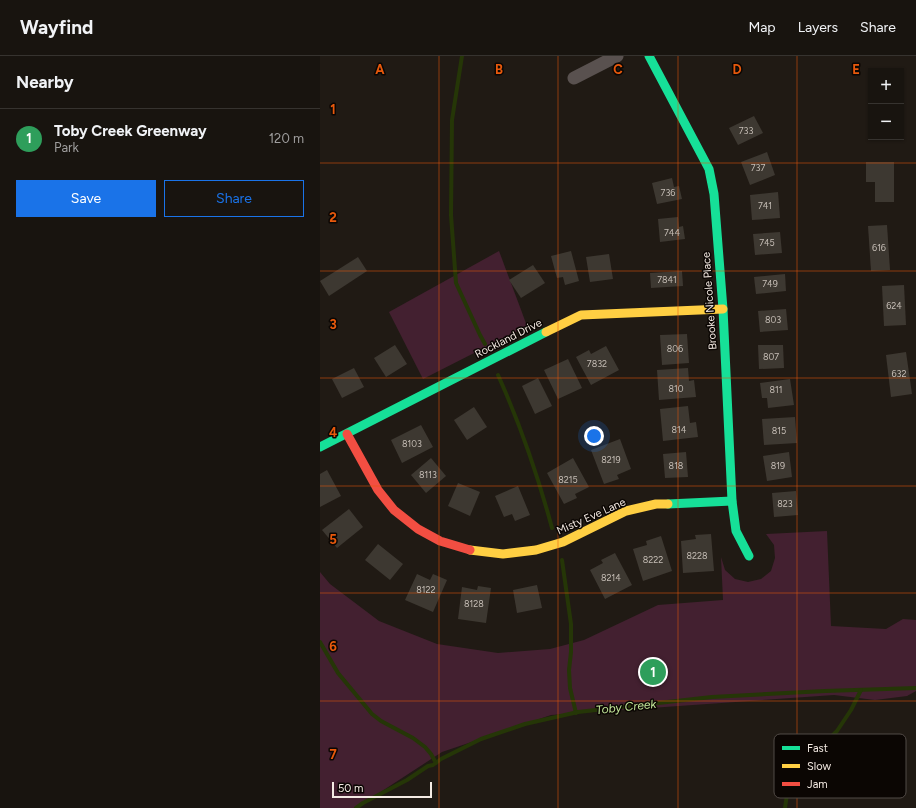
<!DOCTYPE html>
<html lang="en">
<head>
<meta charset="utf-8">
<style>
	:root { --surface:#18140f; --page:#211d18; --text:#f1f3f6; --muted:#9f9e9e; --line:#36332f; --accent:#1a73e8 }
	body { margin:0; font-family:Figtree,sans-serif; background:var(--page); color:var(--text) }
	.controls { position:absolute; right:12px; top:12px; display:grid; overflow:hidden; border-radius:0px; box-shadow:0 1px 3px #0004 }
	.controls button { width:36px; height:36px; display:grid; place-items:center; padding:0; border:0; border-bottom:1px solid var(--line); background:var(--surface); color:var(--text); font:20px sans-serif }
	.scale { position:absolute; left:12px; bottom:10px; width:100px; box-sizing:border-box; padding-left:4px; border:2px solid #f4eae3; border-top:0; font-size:11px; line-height:14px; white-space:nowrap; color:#f4eae3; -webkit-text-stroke:3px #0b0603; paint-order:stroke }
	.you { position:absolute; left:274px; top:380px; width:14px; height:14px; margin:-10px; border:3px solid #fff; border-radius:50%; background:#1a73e8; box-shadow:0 0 0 6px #1a73e833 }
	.badge { display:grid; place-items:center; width:26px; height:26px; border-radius:50%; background:var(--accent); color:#fff; font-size:13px; font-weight:700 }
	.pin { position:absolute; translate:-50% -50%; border:2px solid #fff; box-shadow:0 1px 4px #0006 }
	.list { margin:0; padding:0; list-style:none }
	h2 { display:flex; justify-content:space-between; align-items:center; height:52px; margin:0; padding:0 16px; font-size:17px }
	h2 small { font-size:13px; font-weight:400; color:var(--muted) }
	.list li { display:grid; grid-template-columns:26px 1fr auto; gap:12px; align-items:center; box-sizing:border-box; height:60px; padding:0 16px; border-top:1px solid var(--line) }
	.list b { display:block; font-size:15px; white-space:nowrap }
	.list p { margin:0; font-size:13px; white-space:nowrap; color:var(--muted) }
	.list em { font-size:13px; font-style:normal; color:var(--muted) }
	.actions { display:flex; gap:8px; padding:12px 16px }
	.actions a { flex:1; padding:9px 0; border:1px solid var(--accent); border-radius:0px; text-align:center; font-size:14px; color:var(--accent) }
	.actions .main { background:var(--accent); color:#fff }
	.map { position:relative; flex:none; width:596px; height:752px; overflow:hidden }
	header { display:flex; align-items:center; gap:24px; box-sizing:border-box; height:56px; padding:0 20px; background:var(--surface); border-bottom:1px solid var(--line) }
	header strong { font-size:19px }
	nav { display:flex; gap:22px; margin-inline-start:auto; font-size:14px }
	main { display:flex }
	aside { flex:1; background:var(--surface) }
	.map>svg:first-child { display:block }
</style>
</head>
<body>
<header>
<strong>Wayfind</strong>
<nav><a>Map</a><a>Layers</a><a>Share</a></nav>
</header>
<main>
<aside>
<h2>Nearby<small></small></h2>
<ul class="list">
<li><span class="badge" style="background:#2e9e5b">1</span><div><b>Toby Creek Greenway</b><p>Park</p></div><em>120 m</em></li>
</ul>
<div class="actions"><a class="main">Save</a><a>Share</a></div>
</aside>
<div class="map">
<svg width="596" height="752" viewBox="0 0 596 752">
	<rect width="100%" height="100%" fill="#201a14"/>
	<g fill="#432030">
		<path d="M179 195 207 270 103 323 69 256Z"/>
		<path d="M507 475 511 570 566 573 583 563 596 564V635L587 640 555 644 514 639 231 659 122 696 36 752H0V516L10 528 59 565 117 588 178 597 230 593 264 584 338 549 403 544 401 501 405 514 415 523 428 526 441 523 451 515 455 502 454 489 446 478Z"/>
	</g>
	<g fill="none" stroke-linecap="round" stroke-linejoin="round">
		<g stroke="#253607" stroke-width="4">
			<path d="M142 0 132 64 131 159 136 227 160 279 165 288"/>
			<path d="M178 319C200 368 218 420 232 472"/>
			<path d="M242 504 251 568V596L249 614 250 632 256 657"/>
			<path d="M0 586 18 617 52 658 61 665 93 682 105 691 111 698 116 707"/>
			<path d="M36 752 43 747 87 724 108 710 113 709 121 703 161 683 205 668 258 656 392 641 505 635 596 632"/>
			<path d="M465 752 467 738 476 718 496 696 517 675 531 654 541 634"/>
		</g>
	</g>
	<g fill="#3d3831">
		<path d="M434 60 443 77 418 89 409 72Z"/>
		<path d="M447 96 455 119 430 129 421 106Z"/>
		<path d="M546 106H574V146H555V126H546Z"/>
		<path d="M352 122 354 131 359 130 362 143 337 148 332 127Z"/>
		<path d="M458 136 460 162 432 164 430 139Z"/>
		<path d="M358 161 359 171 363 170 365 183 340 186 338 163Z"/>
		<path d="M567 169 570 214 551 215 548 170Z"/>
		<path d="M460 176 462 197 435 199 433 178Z"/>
		<path d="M251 195 259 225 245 229 243 221 237 222 231 200Z"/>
		<path d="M289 198 293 223 270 226 266 201Z"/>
		<path d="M38 201 47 215 9 240 0 225Z"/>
		<path d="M213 209 225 227 201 242 189 224Z"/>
		<path d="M362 215 363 230 331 232 330 217Z"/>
		<path d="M465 218 466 235 436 238 434 221Z"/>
		<path d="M584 229 586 269 564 270 562 230Z"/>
		<path d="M466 253 468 274 440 276 438 255Z"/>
		<path d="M367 278 369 307 342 309 340 279Z"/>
		<path d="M75 289 87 308 66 321 54 302Z"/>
		<path d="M438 289H463L464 312 439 313Z"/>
		<path d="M286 290 299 314 271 329 256 301 269 294 271 298Z"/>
		<path d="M586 296 592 338 571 341 566 299Z"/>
		<path d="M248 303 262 332 238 343 224 314Z"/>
		<path d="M34 312 44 331 22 342 12 323Z"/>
		<path d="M368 312 369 325 374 324 376 341 339 344 337 314Z"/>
		<path d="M218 322 232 350 215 358 202 330Z"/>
		<path d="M470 323 474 349 448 352 447 342H442L440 327Z"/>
		<path d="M368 350 370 367 376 366 378 381 343 385 340 353Z"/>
		<path d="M154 351 167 371 147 384 134 364Z"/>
		<path d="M475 361 477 387 444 389 442 363Z"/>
		<path d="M101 369 113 391 82 407 71 384Z"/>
		<path d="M300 383 311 413 297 419 299 423 284 428 271 394Z"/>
		<path d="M366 396 368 421 345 422 343 398Z"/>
		<path d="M469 396 472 421 447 425 443 400Z"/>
		<path d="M111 402 126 420 106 437 91 419Z"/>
		<path d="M253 402 269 431 255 438 257 442 244 448 227 417Z"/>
		<path d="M7 414 21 440 0 451V418Z"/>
		<path d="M138 427 160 436 150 460 128 450Z"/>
		<path d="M198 430 210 459 195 465 192 458 184 461 175 440Z"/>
		<path d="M476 435 478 459 454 461 452 437Z"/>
		<path d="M29 453 43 471 17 492 2 474Z"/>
		<path d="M391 478 394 515 363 517 361 485 376 483 375 479Z"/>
		<path d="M341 480 352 515 323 525 313 493 327 489 326 485Z"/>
		<path d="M58 488 83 508 70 524 45 504Z"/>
		<path d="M295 497 312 529 285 543 270 514 283 507 281 504Z"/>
		<path d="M97 518 110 524 113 518 127 524 113 556 85 544Z"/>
		<path d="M217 529 222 552 197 557 193 534Z"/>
		<path d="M158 530 171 532 166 567 138 563 142 531 157 534Z"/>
	</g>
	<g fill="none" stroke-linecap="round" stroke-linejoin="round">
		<path stroke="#59514f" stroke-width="13" d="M254 22 297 0"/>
		<g stroke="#16e098" stroke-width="9">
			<path d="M329 0 389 113 394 138 403 253 412 445 416 475 429 500"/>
			<path d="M0 391 226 276"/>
			<path d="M348 448 412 445"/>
		</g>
		<g stroke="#ffcf43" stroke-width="9">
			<path d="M226 276 261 259 403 253"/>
			<path d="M150 494 183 498 216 494 243 486 306 455 336 448H348"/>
		</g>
		<path stroke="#f24e42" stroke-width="9" d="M27 378 58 434 74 454 98 473 120 485 150 494"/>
	</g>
	<path fill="none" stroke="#e8590c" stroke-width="1" stroke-opacity="0.55" d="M119 0V752M238 0V752M358 0V752M477 0V752M0 107H596M0 215H596M0 322H596M0 430H596M0 537H596M0 645H596"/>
	<g text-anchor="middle" stroke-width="3" stroke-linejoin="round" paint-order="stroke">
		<g font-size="9" fill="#c6beb6">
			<text x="426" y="78">733</text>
			<text x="438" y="115">737</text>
			<text x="348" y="140">736</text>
			<text x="445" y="153">741</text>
			<text x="352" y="180">744</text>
			<text x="447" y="190">745</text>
			<text x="559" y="195">616</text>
			<text x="347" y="227">7841</text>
			<text x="450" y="231">749</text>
			<text x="574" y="253">624</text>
			<text x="453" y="267">803</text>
			<text x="355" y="296">806</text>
			<text x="451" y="304">807</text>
			<text x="277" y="311">7832</text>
			<text x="579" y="321">632</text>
			<text x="356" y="336">810</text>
			<text x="456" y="337">811</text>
			<text x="359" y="377">814</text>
			<text x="459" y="378">815</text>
			<text x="92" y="391">8103</text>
			<text x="291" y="407">8219</text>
			<text x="356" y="413">818</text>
			<text x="458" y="413">819</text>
			<text x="108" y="422">8113</text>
			<text x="248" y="427">8215</text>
			<text x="465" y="451">823</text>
			<text x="377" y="503">8228</text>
			<text x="333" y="507">8222</text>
			<text x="291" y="525">8214</text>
			<text x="106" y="537">8122</text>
			<text x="154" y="551">8128</text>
		</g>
		<g font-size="11" fill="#f4eae3" stroke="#0b0603">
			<text transform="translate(389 245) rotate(-94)" y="4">Brooke Nicole Place</text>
			<text transform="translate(188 282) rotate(-27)" y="4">Rockland Drive</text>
			<text transform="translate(271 460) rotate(-24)" y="4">Misty Eve Lane</text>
		</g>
		<g font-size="12" font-style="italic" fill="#c3e699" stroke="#0b0603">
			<text transform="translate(306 651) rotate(-6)" y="4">Toby Creek</text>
		</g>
	</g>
	<rect x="454" y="678" width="132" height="64" rx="6" fill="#0b0603" stroke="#514a46" stroke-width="1"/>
	<rect x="462" y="690" width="18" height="4" fill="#16e098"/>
	<rect x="462" y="708" width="18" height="4" fill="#ffcf43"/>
	<rect x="462" y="726" width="18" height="4" fill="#f24e42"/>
	<g font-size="11" fill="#f4eae3">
		<text x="487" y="696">Fast</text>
		<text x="487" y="714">Slow</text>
		<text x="487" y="732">Jam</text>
	</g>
	<g font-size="13" text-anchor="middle" font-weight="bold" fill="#e8590c" stroke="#0b0603" stroke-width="3" stroke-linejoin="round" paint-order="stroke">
		<text x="60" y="18">A</text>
		<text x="179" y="18">B</text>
		<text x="298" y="18">C</text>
		<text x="417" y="18">D</text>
		<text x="536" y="18">E</text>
		<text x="13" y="58">1</text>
		<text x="13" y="166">2</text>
		<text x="13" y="273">3</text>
		<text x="13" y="381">4</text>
		<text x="13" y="488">5</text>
		<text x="13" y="595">6</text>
		<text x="13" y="703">7</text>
	</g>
</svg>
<div class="controls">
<button>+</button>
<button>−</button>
</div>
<div class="scale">50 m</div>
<div class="you"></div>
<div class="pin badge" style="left:333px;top:616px;background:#2e9e5b">1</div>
</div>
</main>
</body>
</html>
